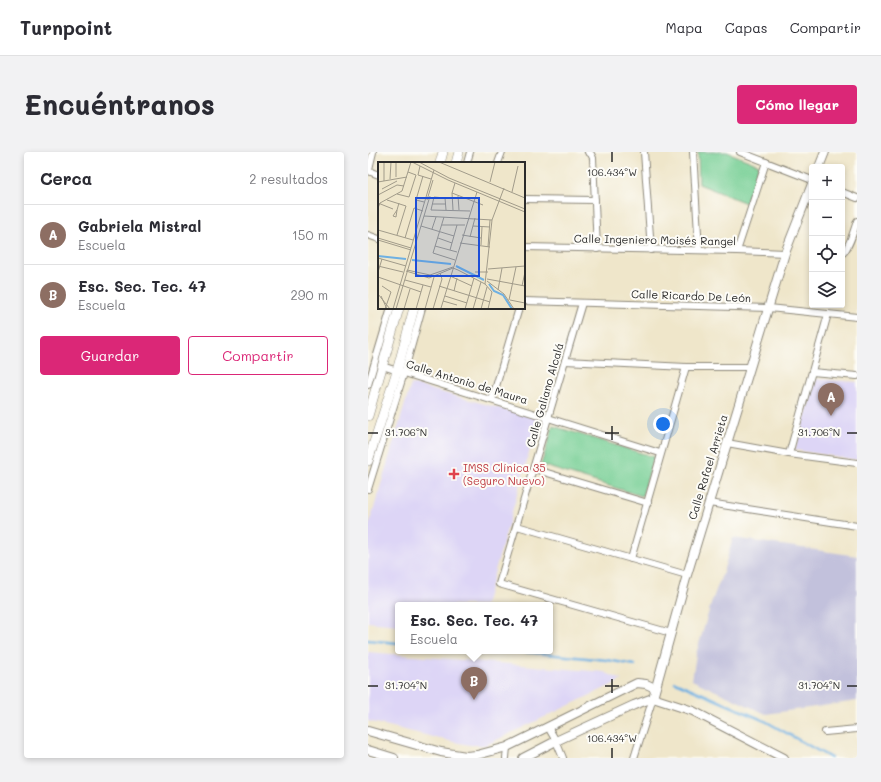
<!DOCTYPE html>
<html lang="es">
<head>
<meta charset="utf-8">
<style>
	:root { --surface:#fff; --page:#f2f2f3; --text:#2b2b33; --muted:#7c7c81; --line:#e1e1e2; --accent:#db2777 }
	body { margin:0; font-family:Mali,sans-serif; background:var(--page); color:var(--text) }
	.controls { position:absolute; right:12px; top:12px; display:grid; overflow:hidden; border-radius:4px; box-shadow:0 2px 6px #0003 }
	.controls button { width:36px; height:36px; display:grid; place-items:center; padding:0; border:0; border-bottom:1px solid var(--line); background:var(--surface); color:var(--text); font:20px sans-serif }
	.you { position:absolute; left:295px; top:272px; width:14px; height:14px; margin:-10px; border:3px solid #fff; border-radius:50%; background:#1a73e8; box-shadow:0 0 0 6px #1a73e833 }
	.badge { display:grid; place-items:center; width:26px; height:26px; border-radius:50%; background:var(--accent); color:#fff; font-size:13px; font-weight:700 }
	.pin { position:absolute; translate:-50% -33px; filter:drop-shadow(0 1px 2px #0008) }
	.pin::after { content:''; position:absolute; top:21px; width:14px; height:12px; background:inherit; clip-path:polygon(0 0,100% 0,50% 100%) }
	.popup { position:absolute; left:27px; top:450px; width:158px; height:52px; box-sizing:border-box; display:grid; place-content:center; border-radius:4px; background:var(--surface); filter:drop-shadow(0 1px 3px #0005); font-size:13px; white-space:nowrap; color:var(--muted) }
	.popup b { font-size:15px; color:var(--text) }
	.popup::after { content:''; position:absolute; left:50%; top:100%; margin-left:-8px; border:8px solid transparent; border-top-color:var(--surface) }
	.list { margin:0; padding:0; list-style:none }
	h2 { display:flex; justify-content:space-between; align-items:center; height:52px; margin:0; padding:0 16px; font-size:17px }
	h2 small { font-size:13px; font-weight:400; color:var(--muted) }
	.list li { display:grid; grid-template-columns:26px 1fr auto; gap:12px; align-items:center; box-sizing:border-box; height:60px; padding:0 16px; border-top:1px solid var(--line) }
	.list b { display:block; font-size:15px; white-space:nowrap }
	.list p { margin:0; font-size:13px; white-space:nowrap; color:var(--muted) }
	.list em { font-size:13px; font-style:normal; color:var(--muted) }
	.actions { display:flex; gap:8px; padding:12px 16px }
	.actions a { flex:1; padding:9px 0; border:1px solid var(--accent); border-radius:4px; text-align:center; font-size:14px; color:var(--accent) }
	.actions .main { background:var(--accent); color:#fff }
	.icon { flex:none; width:22px; height:22px; fill:none; stroke:currentColor; stroke-width:2; stroke-linecap:round; stroke-linejoin:round }
	.map { position:relative; flex:none; width:489px; height:606px; overflow:hidden; border-radius:4px }
	header { display:flex; align-items:center; gap:24px; box-sizing:border-box; height:56px; padding:0 20px; background:var(--surface); border-bottom:1px solid var(--line) }
	header strong { font-size:19px }
	nav { display:flex; gap:22px; margin-inline-start:auto; font-size:14px }
	.intro { display:flex; align-items:center; justify-content:space-between; box-sizing:border-box; height:96px; padding:0 24px }
	h1 { margin:0; font-size:28px }
	.button { padding:10px 18px; border-radius:4px; background:var(--accent); color:#fff; font-size:14px; font-weight:700 }
	main { display:flex; gap:24px; padding:0 24px }
	aside { flex:1; background:var(--surface); border-radius:4px; box-shadow:0 2px 6px #0003 }
	.map>svg:first-child { display:block }
</style>
</head>
<body>
<header>
<strong>Turnpoint</strong>
<nav><a>Mapa</a><a>Capas</a><a>Compartir</a></nav>
</header>
<div class="intro"><h1>Encuéntranos</h1><a class="button">Cómo llegar</a></div>
<main>
<aside>
<h2>Cerca<small>2 resultados</small></h2>
<ul class="list">
<li><span class="badge" style="background:#8d6e63">A</span><div><b>Gabriela Mistral</b><p>Escuela</p></div><em>150 m</em></li>
<li><span class="badge" style="background:#8d6e63">B</span><div><b>Esc. Sec. Tec. 47</b><p>Escuela</p></div><em>290 m</em></li>
</ul>
<div class="actions"><a class="main">Guardar</a><a>Compartir</a></div>
</aside>
<div class="map">
<svg width="489" height="606" viewBox="0 0 489 606">
	<rect width="100%" height="100%" fill="#fdfcf7"/>
	<filter id="ink" filterUnits="userSpaceOnUse"><feTurbulence type="fractalNoise" baseFrequency=".025" numOctaves="2"/><feDisplacementMap in="SourceGraphic" scale="8" xChannelSelector="R" yChannelSelector="G"/><feConvolveMatrix kernelMatrix="1 2 1 2 8 2 1 2 1" color-interpolation-filters="sRGB"/></filter>
	<filter id="wash" filterUnits="userSpaceOnUse"><feTurbulence type="fractalNoise" baseFrequency=".012" numOctaves="4" result="noise"/><feDisplacementMap in="SourceGraphic" scale="16" xChannelSelector="R" yChannelSelector="G"/><feGaussianBlur stdDeviation="0.9" result="paint"/><feColorMatrix in="noise" values="0 0 0 0 0 0 0 0 0 0 0 0 0 0 0 0 0 1.4 0 .05"/><feComposite in="paint" operator="in"/></filter>
	<g filter="url(#wash)">
		<rect width="100%" height="100%" fill="#efe6ca"/>
		<g fill="#ddd5f6">
			<path d="M448 227 489 230V308L427 298Z"/>
			<path d="M43 232 171 267 117 453H30V473L0 470V376Z"/>
			<path d="M0 500 236 520 254 528 118 593H102L86 590 0 569Z"/>
		</g>
		<path fill="#c2c1dc" d="M365 386 489 404V549L398 562 324 528 328 502 344 449 355 420Z"/>
		<g fill="#77cf95" stroke="#517d60">
			<path d="M330 0H359L391 13 378 51 331 32Z"/>
			<path d="M185 274 286 305 274 344 173 313Z"/>
		</g>
		<g fill="none" stroke-linecap="round" stroke-linejoin="round">
			<g stroke="#6eb0e2" stroke-width="2.5">
				<path d="M0 488 30 491"/>
				<path d="M147 499 239 508 267 513"/>
				<path d="M307 530 397 569 463 606"/>
			</g>
		</g>
	</g>
	<g filter="url(#ink)">
		<g fill="none" stroke-linecap="round" stroke-linejoin="round">
			<defs>
				<g id="minor">
					<path d="M5 0 1 17 3 20 11 23"/>
					<path d="M220 0 223 2 225 6 229 97"/>
					<path d="M276 0 283 98"/>
					<path d="M325 0 331 98"/>
					<path d="M372 0 444 28"/>
					<path d="M99 11 102 0"/>
					<path d="M130 11 134 0"/>
					<path d="M474 40 489 46"/>
					<path d="M156 47 227 48"/>
					<path d="M0 83 11 87"/>
					<path d="M156 95 369 99 417 101"/>
					<path d="M369 99 398 10"/>
					<path d="M474 102C481 97 486 78 489 69"/>
					<path d="M156 149 401 156 489 165"/>
					<path d="M214 151 131 432 303 481"/>
					<path d="M197 209 318 215H382"/>
					<path d="M14 214 292 301"/>
					<path d="M444 220 489 224"/>
					<path d="M0 233 23 156"/>
					<path d="M124 248 151 156"/>
					<path d="M359 291 421 302 489 311"/>
					<path d="M421 302 460 162"/>
					<path d="M166 317 280 351"/>
					<path d="M0 337 36 221 54 156"/>
					<path d="M341 351 489 374"/>
					<path d="M149 374 319 423"/>
					<path d="M263 407 318 215"/>
					<path d="M180 575 188 589 195 606"/>
					<path d="M457 580 489 577"/>
					<path d="M138 606 139 595"/>
					<path d="M266 606 285 546"/>
				</g>
				<g id="tertiary">
					<path d="M451 15 457 0"/>
					<path d="M285 546 319 423 417 101 444 32"/>
					<path d="M0 579 73 600 98 604 109 603 139 595 269 531 278 532 287 536"/>
					<path d="M0 598 26 606"/>
					<path d="M155 606 188 589 266 553 285 546 325 559 416 606"/>
				</g>
				<g id="secondary">
					<path d="M72 11 75 0"/>
					<path d="M88 11 91 0"/>
					<path d="M0 264 31 156"/>
					<path d="M0 309 29 219 46 156"/>
				</g>
			</defs>
			<use href="#minor" stroke="#8d887a" stroke-width="8"/>
			<use href="#tertiary" stroke="#8d887a" stroke-width="10"/>
			<use href="#secondary" stroke="#8d887a" stroke-width="10"/>
			<use href="#minor" stroke="#fff" stroke-width="6"/>
			<use href="#tertiary" stroke="#fff" stroke-width="8"/>
			<use href="#secondary" stroke="#fff" stroke-width="9"/>
		</g>
	</g>
	<path fill="none" stroke="#2b2b2b" stroke-width="1.5" d="M244 0V10M244 274V288M0 281H10M237 281H251M479 281H489M244 527V541M0 534H10M237 534H251M479 534H489M244 596V606"/>
	<path fill="#e0444e" stroke="#fdfcf7" stroke-width="1.5" d="M84 316h4v4h4v4h-4v4h-4v-4h-4v-4h4z"/>
	<g text-anchor="middle" stroke-width="4" stroke-linejoin="round" paint-order="stroke">
		<g font-size="11" fill="#2b2b2b" stroke="#fdfcf7">
			<text transform="translate(287 88) rotate(1)" y="4">Calle Ingeniero Moisés Rangel</text>
			<text transform="translate(323 144) rotate(2)" y="4">Calle Ricardo De León</text>
			<text transform="translate(99 230) rotate(17)" y="4">Calle Antonio de Maura</text>
			<text transform="translate(177 243) rotate(-74)" y="4">Calle Galiano Alcalá</text>
			<text transform="translate(340 315) rotate(-73)" y="4">Calle Rafael Arrieta</text>
		</g>
		<g font-size="11" fill="#be3a42" stroke="#fdfcf7" text-anchor="start">
			<text x="95" y="320">IMSS Clínica 35<tspan x="95" dy="13">(Seguro Nuevo)</tspan></text>
		</g>
	</g>
	<g transform="translate(10 10)">
		<rect width="147" height="147" fill="#efe6ca"/>
		<path fill="none" stroke="#6eb0e2" stroke-width="2" d="M0 94 28 97M34 98 73 102M78 104 106 118M111 122 116 129 125 133 134 147"/>
		<path fill="none" stroke="#a19b8a" stroke-width="1" d="M34 0 70 18 147 50M41 0 71 16 147 47M61 0 147 36M42 4 40 13 53 17M45 14 38 38 46 40M18 15V0M12 17 13 0M6 19V0M0 20 29 15M112 20 117 0M4 27 19 19M134 30 140 4M74 31 105 43M19 32 31 35 38 13 30 10M0 33 19 23 26 24M80 34 81 48M56 35 53 48 92 49M56 35 67 36 68 48M9 38 28 44 19 73M49 38 55 18M0 41 15 47M54 42H68M0 46 2 41 24 29 33 0M19 48 15 54 18 55 19 48 21 41M75 48 74 31 77 21M46 54 114 58M66 55 55 91 77 98M64 63H87M43 64 76 74M95 64 112 65M54 67 58 55M0 68 35 78M84 73 103 76M92 75 97 56M0 76 33 86M27 76 36 46 45 49M60 76 74 81M0 78 33 88M82 81 112 85M103 83 104 65M57 84 79 90M110 85 112 58M72 88 79 63M0 96 28 104M0 104 25 110M110 107 147 104M29 108 52 113 75 105M28 109 51 116 75 106 80 108 107 122 114 130 110 147M0 110 4 97M97 110H110M72 114 94 124M0 115 43 130M109 117 147 124M27 118 53 125M109 119 126 132 136 147M107 122 114 58 126 26M4 124 13 130 7 147M61 124 112 140M144 124 147 110M120 128 124 106M76 129 79 116M0 132 12 147M3 134 9 147M67 134 89 141M131 138 138 105M132 138 147 141M65 139 79 143M63 146 99 30M15 147 56 8M18 147 52 34M26 147 32 127M38 147 45 123M47 147 56 115M55 147 64 117 62 111M87 147 96 116M95 147 103 120M103 147 109 125"/>
		<path fill="#1d4ed8" fill-opacity="0.15" stroke="#1d4ed8" stroke-width="2" d="M38 36H101V114H38Z"/>
		<rect width="147" height="147" fill="none" stroke="#2b2b2b" stroke-width="2"/>
	</g>
	<g font-size="10" text-anchor="middle" fill="#2b2b2b" stroke="#fdfcf7" stroke-width="4" stroke-linejoin="round" paint-order="stroke">
		<text x="244" y="24">106.434°W</text>
		<text x="38" y="284">31.706°N</text>
		<text x="451" y="284">31.706°N</text>
		<text x="38" y="537">31.704°N</text>
		<text x="451" y="537">31.704°N</text>
		<text x="244" y="590">106.434°W</text>
	</g>
</svg>
<div class="controls">
<button>+</button>
<button>−</button>
<button><svg class="icon" aria-label="locate" viewBox="0 0 24 24"><circle cx="12" cy="12" r="6"/><path d="M12 2v4M12 18v4M2 12h4M18 12h4"/></svg></button>
<button><svg class="icon" aria-label="layers" viewBox="0 0 24 24"><path d="M12 4l9 5-9 5-9-5zM3 14l9 5 9-5"/></svg></button>
</div>
<div class="you"></div>
<div class="pin badge" style="left:463px;top:264px;background:#8d6e63">A</div>
<div class="pin badge" style="left:106px;top:548px;background:#8d6e63">B</div>
<div class="popup"><b>Esc. Sec. Tec. 47</b>Escuela</div>
</div>
</main>
</body>
</html>
